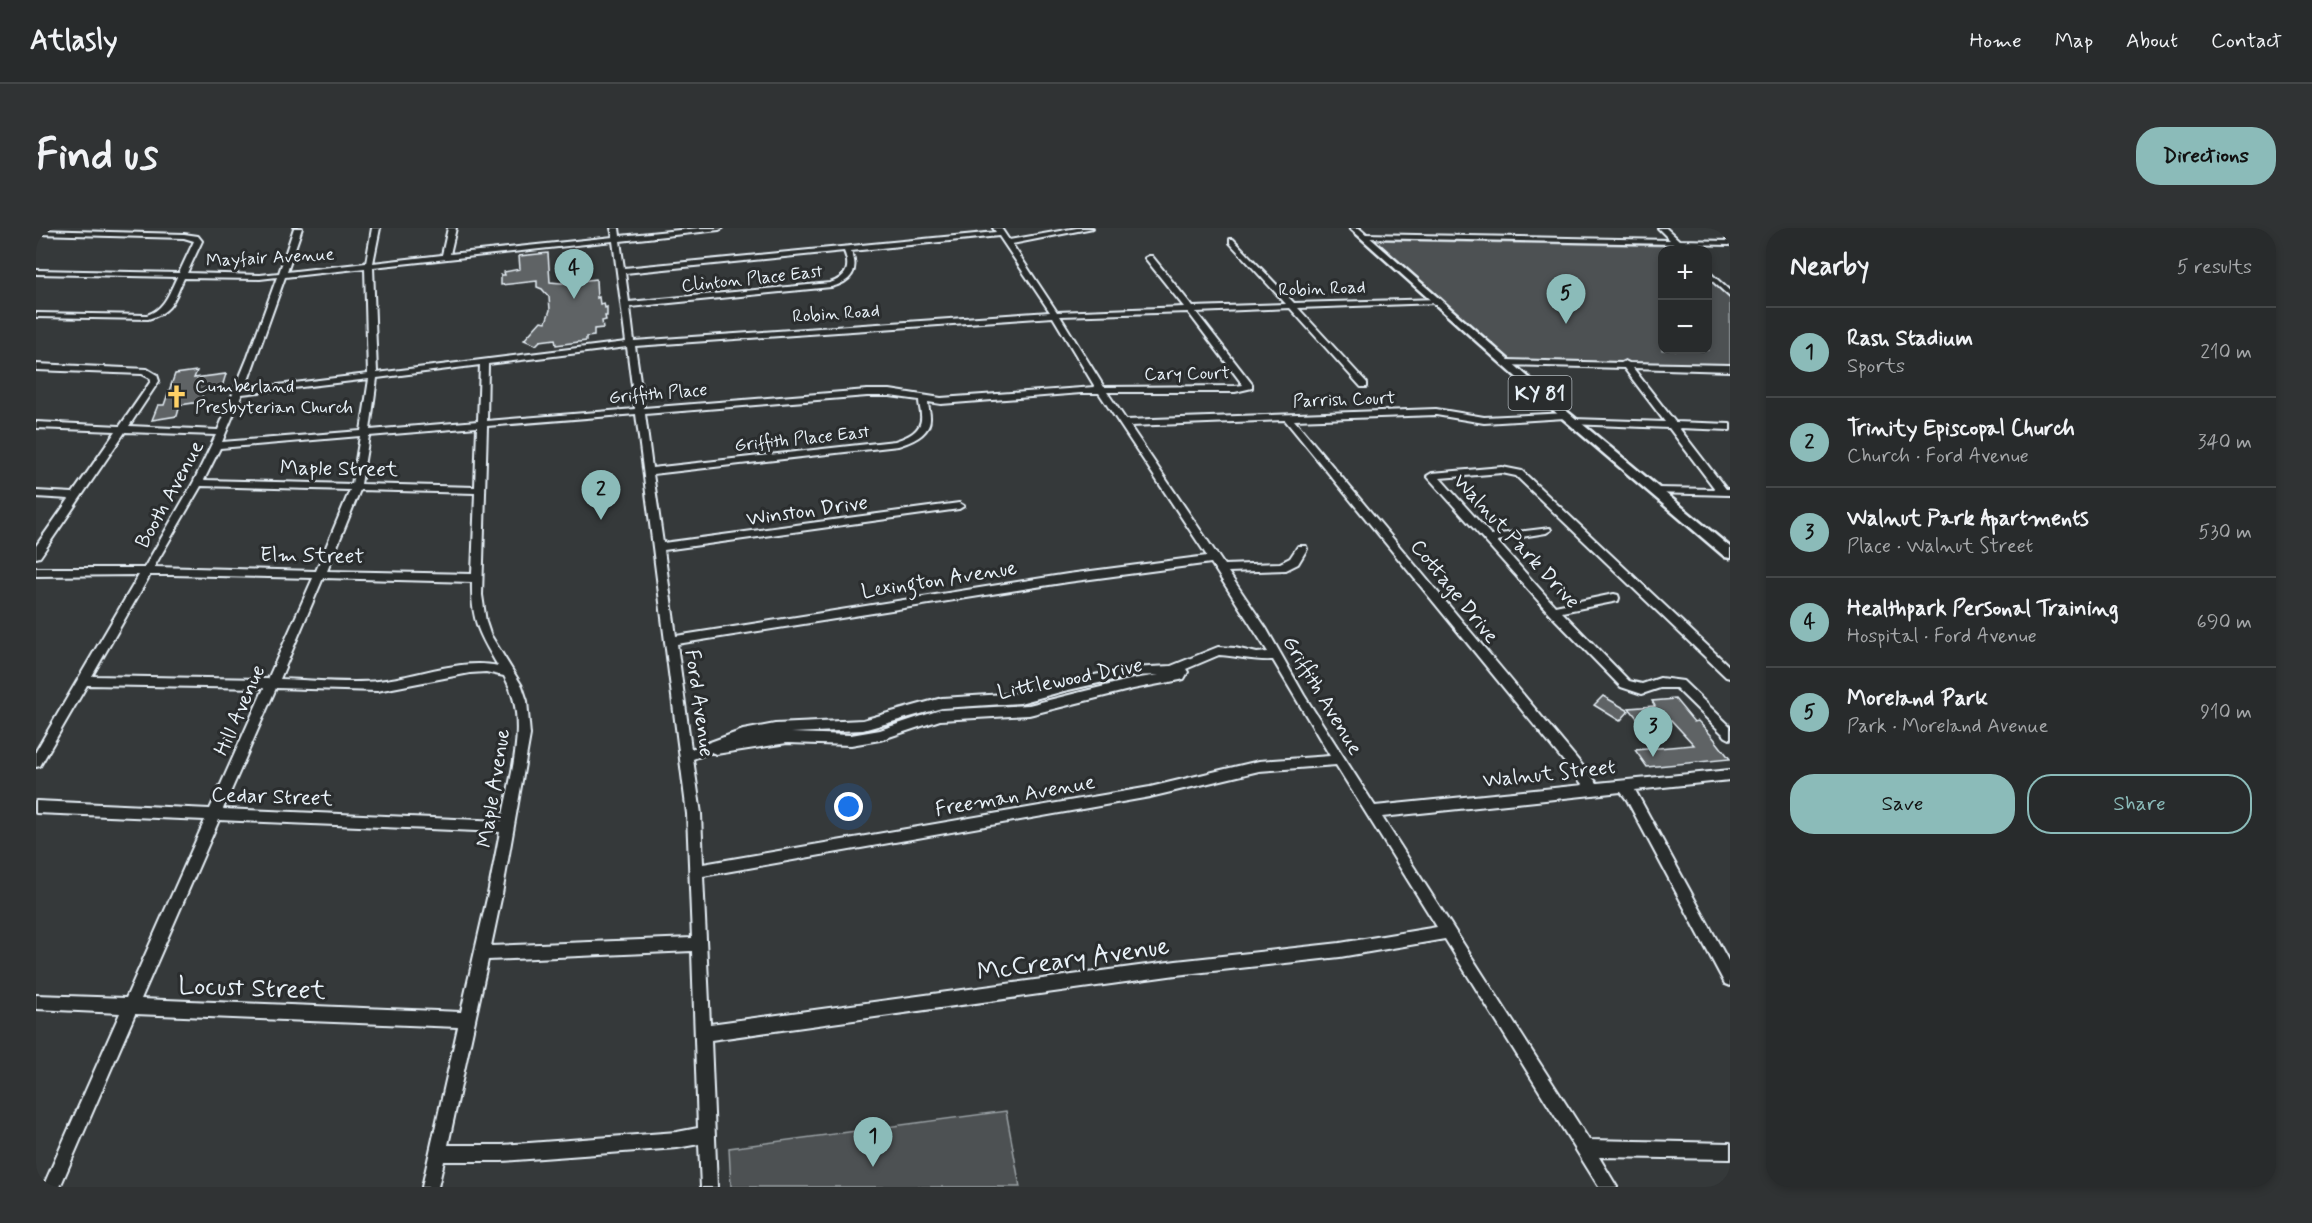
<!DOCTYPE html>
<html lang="en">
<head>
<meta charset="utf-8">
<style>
	:root { --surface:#282b2c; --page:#303334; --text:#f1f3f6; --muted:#a5a7a9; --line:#444748; --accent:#8bbbb9 }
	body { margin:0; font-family:Mynerve,sans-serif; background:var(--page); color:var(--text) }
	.controls { position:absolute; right:18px; top:18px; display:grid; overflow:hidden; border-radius:12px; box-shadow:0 3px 9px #0003 }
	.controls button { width:54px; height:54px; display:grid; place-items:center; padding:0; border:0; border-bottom:2px solid var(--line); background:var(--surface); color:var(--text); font:30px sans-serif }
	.you { position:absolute; left:813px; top:579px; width:21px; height:21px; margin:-15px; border:4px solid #fff; border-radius:50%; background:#1a73e8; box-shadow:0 0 0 9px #1a73e833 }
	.badge { display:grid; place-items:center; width:39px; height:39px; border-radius:50%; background:var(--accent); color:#111; font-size:20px; font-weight:700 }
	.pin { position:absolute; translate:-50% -50px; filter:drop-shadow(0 2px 3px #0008) }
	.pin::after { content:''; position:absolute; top:32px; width:21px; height:18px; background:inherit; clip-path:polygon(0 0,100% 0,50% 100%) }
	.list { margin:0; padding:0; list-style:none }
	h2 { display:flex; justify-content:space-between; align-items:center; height:78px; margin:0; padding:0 24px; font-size:26px }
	h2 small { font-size:20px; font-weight:400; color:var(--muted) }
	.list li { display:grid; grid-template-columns:39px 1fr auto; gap:18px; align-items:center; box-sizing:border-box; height:90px; padding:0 24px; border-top:2px solid var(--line) }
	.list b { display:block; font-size:22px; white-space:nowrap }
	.list p { margin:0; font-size:20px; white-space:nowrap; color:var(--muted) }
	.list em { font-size:20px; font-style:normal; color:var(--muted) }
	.actions { display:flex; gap:12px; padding:18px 24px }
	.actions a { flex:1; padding:14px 0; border:2px solid var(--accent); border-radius:24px; text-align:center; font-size:21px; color:var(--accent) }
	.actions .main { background:var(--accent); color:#111 }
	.map { position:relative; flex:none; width:1694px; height:959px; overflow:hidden; border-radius:24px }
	header { display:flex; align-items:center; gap:36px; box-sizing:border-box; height:84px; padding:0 30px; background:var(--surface); border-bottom:2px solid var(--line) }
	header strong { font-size:28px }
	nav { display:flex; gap:33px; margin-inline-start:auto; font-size:21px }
	.intro { display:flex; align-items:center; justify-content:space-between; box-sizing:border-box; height:144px; padding:0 36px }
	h1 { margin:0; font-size:42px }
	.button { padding:15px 27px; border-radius:24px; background:var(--accent); color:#111; font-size:21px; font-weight:700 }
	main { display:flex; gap:36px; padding:0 36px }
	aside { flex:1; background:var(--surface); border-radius:24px; box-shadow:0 3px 9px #0003 }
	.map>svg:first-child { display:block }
</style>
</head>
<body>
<header>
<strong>Atlasly</strong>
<nav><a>Home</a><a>Map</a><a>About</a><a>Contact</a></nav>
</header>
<div class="intro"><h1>Find us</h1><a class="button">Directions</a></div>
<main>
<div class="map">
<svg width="1694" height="959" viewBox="0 0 1694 959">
	<rect width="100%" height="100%" fill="#35393a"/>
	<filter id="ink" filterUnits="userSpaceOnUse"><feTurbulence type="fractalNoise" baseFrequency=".0167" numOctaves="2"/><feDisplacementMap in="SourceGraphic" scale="12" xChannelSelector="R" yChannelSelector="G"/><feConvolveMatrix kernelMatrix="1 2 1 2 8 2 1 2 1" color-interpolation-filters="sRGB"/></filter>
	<g filter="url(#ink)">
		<g fill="#4d5152" stroke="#9aa1a5" stroke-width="1.5">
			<path d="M1339 12 1641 18 1647 22H1626V122H1672V47L1694 70V138L1473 132Z"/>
			<path d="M970 883 984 959H695L693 920Z"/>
		</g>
		<g fill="#5f6365" stroke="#e8f1f8" stroke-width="1.5">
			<path d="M512 25 514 54 525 55 560 51 561 70 563 69 564 76 568 75 569 80 571 79V88H569L570 92 566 93 567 100 558 101V108L550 109V113L520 117 519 111 504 113 500 117 488 112 505 93 510 94 514 82 513 69 506 61 501 59V53L465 57V47H469L468 44 484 41 483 28Z"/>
			<path d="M161 143 158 150 190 146 186 159 168 162 164 174 144 177 141 188 116 192 122 177H128L139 146Z"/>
			<path d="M1567 468 1593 483 1584 493 1558 477Z"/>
			<path d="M1639 471 1658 494 1662 493 1676 508 1694 531 1611 539 1599 522 1658 517 1635 492 1605 495 1593 480 1619 478 1616 473Z"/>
		</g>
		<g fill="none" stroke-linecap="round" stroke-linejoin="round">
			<defs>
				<g id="minor">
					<path d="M258 0H266L251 44 330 35 336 0H344L337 35 406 27 412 0H420L414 26 577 9 575 0H583L584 8 663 0H687L683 2 584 13 588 40 960 4 957 0H965L973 12 1041 0H1057L976 16 1021 84 1148 79 1109 30 1113 28H1116L1157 79 1250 76 1194 15V11H1197L1258 75 1404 71V75H1401L1262 80 1331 155V159H1325L1254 80 1160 84 1216 156V160L1199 164H1071L1090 192 1400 181 1448 189 1532 185V189L1529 190 1448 195 1400 187 1258 192 1561 555 1694 542V552L1599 562 1694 736V758L1689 756 1591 572 1585 564 1346 589 1553 912 1694 915V931L1563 929 1581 959H1563L1409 711 1304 729 1140 747 675 812 681 959H665L663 916 641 920 466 933H408L402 959H386L422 799 99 786 24 959H7L84 785 0 781V767L90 770 169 592 0 585V573L174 581 228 460 51 457 4 538 0 539V523L103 347 0 348V340H108L157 255 180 207 89 204 4 329 0 330V318L33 271 0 269V263L37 265 80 203 0 200V194L84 198 115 153 114 150 106 146 0 142V136L111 141 121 147 123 153 93 198 182 202 212 129 241 49 224 51 148 50C138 71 137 84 112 91L0 89V85L111 87C129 81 133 65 141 49L0 46V42L143 45 158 13 148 10 0 6V2L148 6 162 8 166 13 151 45 224 47 243 45ZM963 8 1014 84 598 113 594 79 795 59C815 54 824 43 815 23ZM577 13 590 114 341 145 337 39ZM808 23C815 40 811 49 794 55L593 74 589 45ZM329 40 332 146 209 161 249 49ZM1152 84 1207 157 1199 158 1068 159 1024 88ZM1017 89 1059 159 905 170 854 162H831L608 180 599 118ZM591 119 599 181 451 193 452 136ZM444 137 442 193 334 202 341 150ZM333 151 325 203 186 214 206 166ZM1045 165H1063L1171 328 1032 346 640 408 628 322 923 281 928 278 923 275 627 315 617 246 862 218C876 214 895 206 894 189 894 184 892 179 892 174L905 176ZM831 168H854L883 172C883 178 885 182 885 187 887 203 871 209 859 213L616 240 609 186ZM600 186 651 586 656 710 455 718 466 666 494 507 491 473 486 458 454 406 450 394 446 367 451 198ZM1249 192 1547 557 1339 578 1268 467 1230 400 1192 344 1250 342 1262 336 1271 321 1270 318H1262L1254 330 1244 335 1188 337 1094 198ZM441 199 439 259 325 256 333 208ZM324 208 316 256 168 252 184 220ZM165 258 314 262 280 343 118 339ZM324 262 439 265 436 346 291 343ZM1175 335 1232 424 1221 425 1199 420 1182 419 1135 438 1094 440 1028 453 984 465 906 470 827 492 739 496 707 502 655 521 641 416 1032 354ZM114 347H135L277 350 232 451 56 448ZM287 350 436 354C435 392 443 406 462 438 424 430 380 449 342 453 312 456 274 452 244 451ZM1183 427C1201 428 1218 433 1237 432L1294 528 1223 533 1114 559 667 636 665 586 657 531 675 524 680 526 751 515 815 517 844 512 904 492 993 487 1097 461 1144 452 1148 451 1152 444 1150 441ZM450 444 468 448C494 492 474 547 466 593L187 581 240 460 341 463 434 445ZM1123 447 1097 451 993 477 904 482 844 502 815 507 755 505 827 502 906 480 984 475 1028 463 1094 448ZM1300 537 1401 699 1304 715 1140 733 674 796 667 648 1114 569 1223 543ZM183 592 464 604 452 666 425 784 105 771ZM656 723 662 900 641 904 466 917H412L452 732Z"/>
					<path d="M1622 0H1630L1643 12 1694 13V17L1647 16 1644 19 1639 16 1328 10 1324 8 1328 6 1634 12Z"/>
					<path d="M1672 43 1694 63V69L1672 49Z"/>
					<path d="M1470 132 1585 135 1589 133 1593 135 1694 137V143L1597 140 1639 194 1694 196V202L1643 200 1690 261H1694V267L1617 265V261L1620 260 1679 261 1633 200 1534 196 1532 194 1537 191 1629 194 1588 140 1467 137V133Z"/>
					<path d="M1466 239 1486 243 1694 439V450L1690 449 1480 248 1466 245 1404 250 1455 307 1514 300 1515 302 1510 305 1461 313 1519 378 1578 366 1582 367 1583 370 1582 373 1526 384 1593 453 1606 456 1624 450 1647 453 1694 498V511L1690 509 1640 460H1624L1606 466 1585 459 1513 385 1391 248 1396 245Z"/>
				</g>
				<path id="major" d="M1314 0H1323L1533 185 1694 319V330L1689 329 1525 189Z"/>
			</defs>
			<use href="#minor" stroke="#e8f1f8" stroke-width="4"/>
			<use href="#major" stroke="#e8f1f8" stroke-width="5"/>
			<use href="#minor" fill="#2a2d2e" fill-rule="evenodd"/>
			<use href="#major" fill="#2a2d2e" fill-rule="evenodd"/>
		</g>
	</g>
	<defs>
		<symbol id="church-bare" viewBox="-9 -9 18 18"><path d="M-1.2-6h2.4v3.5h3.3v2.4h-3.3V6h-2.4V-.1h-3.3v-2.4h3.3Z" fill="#ffd166" stroke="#2a2d2e" stroke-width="2.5" paint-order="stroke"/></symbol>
	</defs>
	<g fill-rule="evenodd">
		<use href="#church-bare" x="124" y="152" width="33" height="33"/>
	</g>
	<g text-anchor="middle" stroke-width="6" stroke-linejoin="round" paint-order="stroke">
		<g font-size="18" fill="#e8f1f8" stroke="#2a2d2e">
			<text transform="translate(234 29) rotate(-3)" y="6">Mayfair Avenue</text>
			<text transform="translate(716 50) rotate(-6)" y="6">Clinton Place East</text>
			<text transform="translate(1286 60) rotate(-2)" y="6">Robin Road</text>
			<text transform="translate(800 85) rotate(-4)" y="6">Robin Road</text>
			<text transform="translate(1151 145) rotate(-1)" y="6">Cary Court</text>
			<text transform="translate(622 165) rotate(-5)" y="6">Griffith Place</text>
			<text transform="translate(1308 171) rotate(-2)" y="6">Parrish Court</text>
			<text transform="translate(766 210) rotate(-6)" y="6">Griffith Place East</text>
		</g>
		<g font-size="18" fill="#e8f1f8" stroke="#2a2d2e" text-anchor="start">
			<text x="159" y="164">Cumberland<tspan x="159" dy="21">Presbyterian Church</tspan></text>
		</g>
		<rect fill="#2a2d2e" stroke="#afb6bb" stroke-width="1.5" x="1472.5" y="148" width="63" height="34" rx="4.5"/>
		<g font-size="20" font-weight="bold" fill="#e8f1f8">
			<text x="1504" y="172">KY 81</text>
		</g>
		<g font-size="21" fill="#e8f1f8" stroke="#2a2d2e">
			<text transform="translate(303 240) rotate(1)" y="7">Maple Street</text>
			<text transform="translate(133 266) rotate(-61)" y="7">Booth Avenue</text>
			<text transform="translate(771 282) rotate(-8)" y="7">Winston Drive</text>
			<text transform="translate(1481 313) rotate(47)" y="7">Walnut Park Drive</text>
			<text transform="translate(276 327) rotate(1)" y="7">Elm Street</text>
			<text transform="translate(903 351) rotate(-9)" y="7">Lexington Avenue</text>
			<text transform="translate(1419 363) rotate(51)" y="7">Cottage Drive</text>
			<text transform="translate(1034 450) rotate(-11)" y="7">Littlewood Drive</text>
			<text transform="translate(1287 467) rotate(59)" y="7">Griffith Avenue</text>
			<text transform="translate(664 475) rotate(82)" y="7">Ford Avenue</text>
			<text transform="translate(203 482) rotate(-66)" y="7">Hill Avenue</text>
			<text transform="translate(1513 545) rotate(-6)" y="7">Walnut Street</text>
			<text transform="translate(457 560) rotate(-81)" y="7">Maple Avenue</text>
			<text transform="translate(979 567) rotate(-10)" y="7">Freeman Avenue</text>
			<text transform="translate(236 568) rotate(2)" y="7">Cedar Street</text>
		</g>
		<g font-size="26" fill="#e8f1f8" stroke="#2a2d2e">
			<text transform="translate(1037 730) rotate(-8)" y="9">McCreary Avenue</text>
			<text transform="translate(216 759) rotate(2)" y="9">Locust Street</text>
		</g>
	</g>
</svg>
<div class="controls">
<button>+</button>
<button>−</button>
</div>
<div class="you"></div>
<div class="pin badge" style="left:837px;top:939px">1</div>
<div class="pin badge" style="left:565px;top:292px">2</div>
<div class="pin badge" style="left:1617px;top:529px">3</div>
<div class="pin badge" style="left:538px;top:71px">4</div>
<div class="pin badge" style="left:1530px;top:96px">5</div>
</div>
<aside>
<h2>Nearby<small>5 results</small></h2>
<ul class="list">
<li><span class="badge">1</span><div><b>Rash Stadium</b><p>Sports</p></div><em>210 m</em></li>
<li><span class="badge">2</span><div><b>Trinity Episcopal Church</b><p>Church · Ford Avenue</p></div><em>340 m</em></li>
<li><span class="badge">3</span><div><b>Walnut Park Apartments</b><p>Place · Walnut Street</p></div><em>530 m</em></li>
<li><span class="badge">4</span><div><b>Healthpark Personal Training</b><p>Hospital · Ford Avenue</p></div><em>690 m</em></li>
<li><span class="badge">5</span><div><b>Moreland Park</b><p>Park · Moreland Avenue</p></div><em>910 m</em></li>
</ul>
<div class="actions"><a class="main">Save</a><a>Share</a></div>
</aside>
</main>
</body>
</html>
